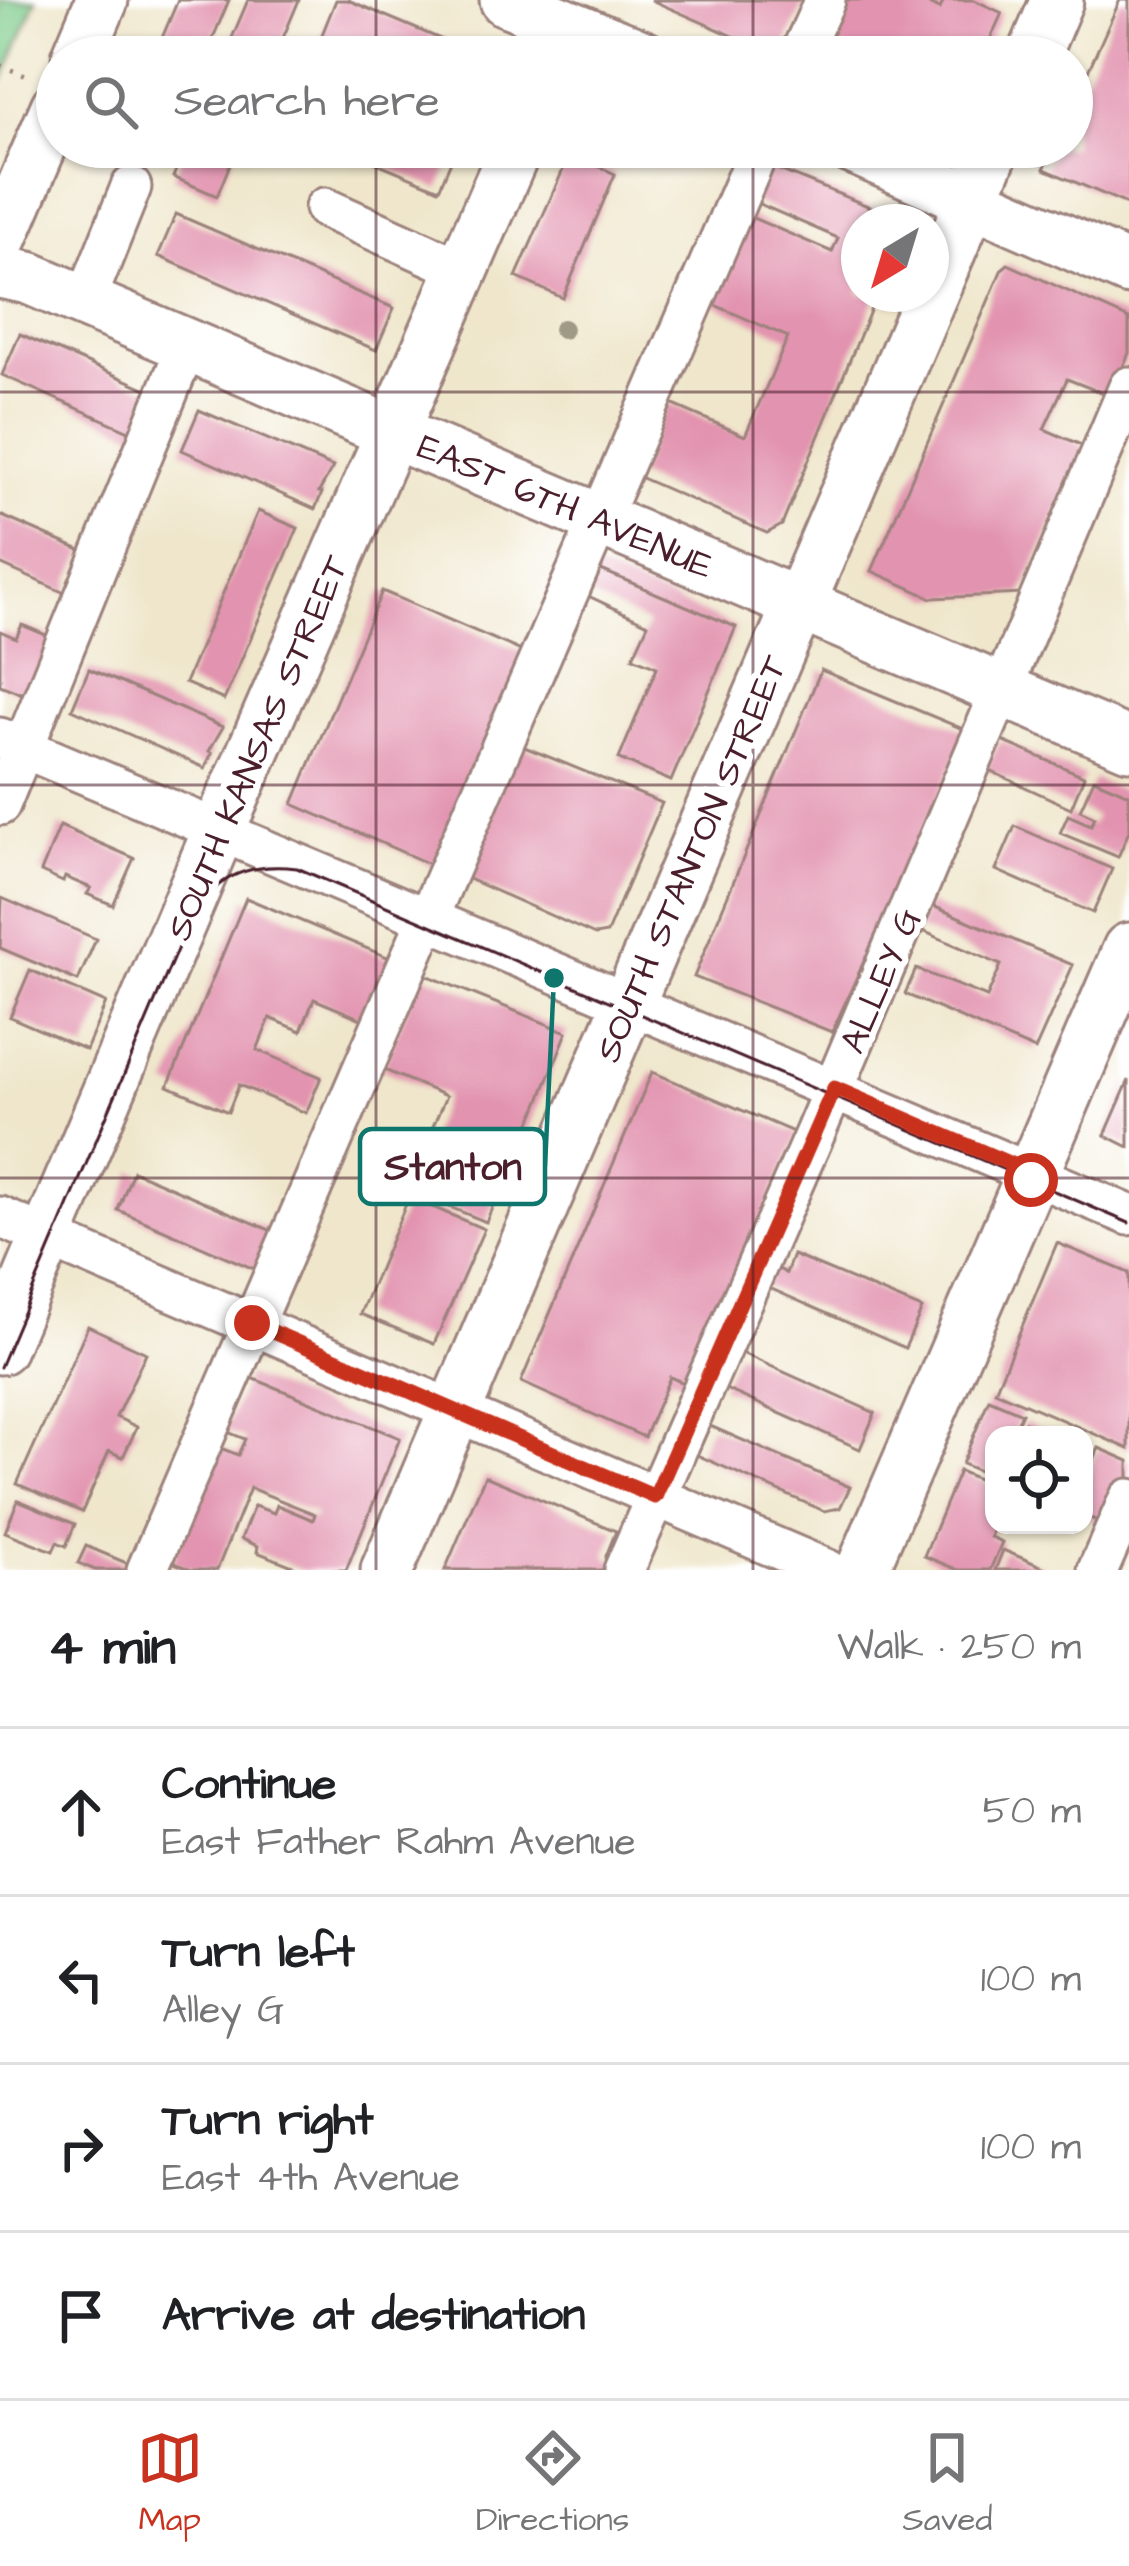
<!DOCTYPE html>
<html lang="en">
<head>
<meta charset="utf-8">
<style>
	:root { --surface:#fff; --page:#f2f2f2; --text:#202124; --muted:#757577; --line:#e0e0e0; --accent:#c8321e }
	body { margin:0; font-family:"Architects Daughter",sans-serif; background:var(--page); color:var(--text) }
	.controls { position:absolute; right:36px; bottom:36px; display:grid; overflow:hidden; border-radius:24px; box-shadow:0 3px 9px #0004 }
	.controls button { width:108px; height:108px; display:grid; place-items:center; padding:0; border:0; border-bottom:3px solid var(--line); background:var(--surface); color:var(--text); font:60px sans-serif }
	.compass { position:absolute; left:841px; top:204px; width:108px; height:108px; border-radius:50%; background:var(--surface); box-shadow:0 3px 9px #0004; rotate:218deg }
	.stop { position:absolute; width:36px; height:36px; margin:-27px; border:9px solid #c8321e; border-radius:50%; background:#fff }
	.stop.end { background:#c8321e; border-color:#fff; box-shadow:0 3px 12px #0008 }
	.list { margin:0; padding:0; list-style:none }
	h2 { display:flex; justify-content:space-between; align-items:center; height:156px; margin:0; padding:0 48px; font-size:51px }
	h2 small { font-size:39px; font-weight:400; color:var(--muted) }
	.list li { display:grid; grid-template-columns:78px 1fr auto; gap:36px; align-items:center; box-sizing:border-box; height:168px; padding:0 48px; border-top:3px solid var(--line) }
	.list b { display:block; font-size:45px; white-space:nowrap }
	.list p { margin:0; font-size:39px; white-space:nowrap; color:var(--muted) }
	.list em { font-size:39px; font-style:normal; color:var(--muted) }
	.icon { flex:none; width:66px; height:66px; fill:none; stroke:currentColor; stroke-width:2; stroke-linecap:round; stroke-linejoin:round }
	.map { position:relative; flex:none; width:1129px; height:1570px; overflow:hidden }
	.search { position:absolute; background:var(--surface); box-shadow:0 3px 9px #0004; left:36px; right:36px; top:36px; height:132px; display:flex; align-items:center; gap:30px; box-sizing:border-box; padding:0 42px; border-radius:66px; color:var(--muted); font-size:45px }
	.sheet { height:828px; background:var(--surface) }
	nav { display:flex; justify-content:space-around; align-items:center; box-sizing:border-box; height:168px; border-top:3px solid var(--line); background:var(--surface); font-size:33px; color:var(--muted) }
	nav a { display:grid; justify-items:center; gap:6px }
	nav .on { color:var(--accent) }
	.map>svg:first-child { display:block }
</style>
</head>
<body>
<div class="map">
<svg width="1129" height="1570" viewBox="0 0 1129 1570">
	<rect width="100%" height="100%" fill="#fff"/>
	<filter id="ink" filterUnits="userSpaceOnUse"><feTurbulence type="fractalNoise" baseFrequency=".00833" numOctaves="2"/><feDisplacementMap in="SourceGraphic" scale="24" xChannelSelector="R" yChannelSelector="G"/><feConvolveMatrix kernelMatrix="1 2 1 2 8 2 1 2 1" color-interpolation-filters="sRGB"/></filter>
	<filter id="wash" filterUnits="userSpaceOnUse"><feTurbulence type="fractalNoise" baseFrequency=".004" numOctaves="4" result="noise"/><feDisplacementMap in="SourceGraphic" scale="48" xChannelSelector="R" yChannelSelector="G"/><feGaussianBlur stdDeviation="2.7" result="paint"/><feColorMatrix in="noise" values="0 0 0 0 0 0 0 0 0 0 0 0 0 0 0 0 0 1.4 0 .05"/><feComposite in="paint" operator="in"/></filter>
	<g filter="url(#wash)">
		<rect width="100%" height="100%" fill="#efe6cb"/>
		<path fill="#7dcb8a" stroke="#64755a" stroke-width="3" d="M0 0H36L0 87Z"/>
		<g id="blocks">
			<g fill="#e293af">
				<path d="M178 0H229L205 57H154Z"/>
				<path d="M248 0H299L275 57H224Z"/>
				<path d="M336 0H348L483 57H355L319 42Z"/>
				<path d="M651 0H805L781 57Z"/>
				<path d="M839 0H919L940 9 944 0H974L1002 13 982 57H813Z"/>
				<path d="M1120 0H1129V205L1044 169 1054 147H1072V107Z"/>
				<path d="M186 147H237L217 196 173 177Z"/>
				<path d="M339 147H457L439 189Z"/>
				<path d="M570 154 615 174 563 298 516 277Z"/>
				<path d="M765 164 895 217 897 222H859V294H877L782 525 767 533 637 476 667 402 745 436 788 337 708 302 746 215 832 252 838 238 750 200Z"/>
				<path d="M176 214 394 308 376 350 158 256Z"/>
				<path d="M1008 264 1129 319V353L1110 396 1067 379 1044 429 1086 447 1022 594 932 598 872 571 1002 269Z"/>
				<path d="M20 334 154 392 136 434 2 375Z"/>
				<path d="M199 410 333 467 319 492 322 493 315 509 182 450Z"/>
				<path d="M258 511 298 528 224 700 185 683Z"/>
				<path d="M0 515 85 552 71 577 67 594 0 564Z"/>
				<path d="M594 567 736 627 671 781 619 759 657 667 633 657 648 624 582 593Z"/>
				<path d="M382 591 526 653 434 866 293 804Z"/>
				<path d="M22 625 58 640 32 698 0 685V631L16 638Z"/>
				<path d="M89 669 223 727 209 751 212 753 205 768 72 709Z"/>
				<path d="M821 670 968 731 832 1032 694 977Z"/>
				<path d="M1000 740 1084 776 1071 808 986 769Z"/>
				<path d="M517 744 662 803 607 933 595 935 464 877Z"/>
				<path d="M1094 779 1129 794V831L1118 857 1060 833 1068 815 1091 825 1095 817 1080 810Z"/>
				<path d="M60 826 134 858 113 905 87 894 91 888 65 877 63 882 41 872Z"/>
				<path d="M1015 826 1112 869 1093 913 996 870Z"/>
				<path d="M2 898 96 939 78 981 0 948Z"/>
				<path d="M246 898 397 961 371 1023 314 999 301 1031 270 1018 257 1050 321 1077 306 1113 239 1085 228 1112 168 1086Z"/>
				<path d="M928 904 1073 965 1035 1050 905 994 916 969 987 997 1001 965 918 929Z"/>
				<path d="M30 970 106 1003 86 1050 10 1017Z"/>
				<path d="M421 973 567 1032 528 1130 525 1129 486 1222 406 1189 446 1096 382 1069Z"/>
				<path d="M652 1072 798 1134 691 1386 670 1377 644 1437 521 1382Z"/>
				<path d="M1129 1080V1147L1105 1135Z"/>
				<path d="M133 1171 279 1234 261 1272 118 1210Z"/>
				<path d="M409 1197 484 1229 434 1344 360 1314Z"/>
				<path d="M1057 1243 1129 1273V1449L995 1391Z"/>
				<path d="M793 1255 922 1309 905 1348 765 1286 775 1267 786 1273Z"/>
				<path d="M88 1326 146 1353 116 1417 137 1427 123 1457 109 1451 82 1512 17 1484Z"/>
				<path d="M737 1351 875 1413 860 1449 721 1387Z"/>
				<path d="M247 1376 400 1438 346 1570H303L257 1552 258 1546 241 1539 254 1506 274 1513 277 1505 313 1520 315 1514 250 1488 217 1570H191L172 1562 218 1447 238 1455 245 1439 225 1431Z"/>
				<path d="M989 1399 1022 1413 1012 1435H994V1477L962 1464Z"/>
				<path d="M1025 1422 1056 1435H1019Z"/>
				<path d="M710 1426 850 1487 840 1508 824 1511 697 1455Z"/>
				<path d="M1099 1448 1129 1461V1480L1109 1526 1084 1515V1482Z"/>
				<path d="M959 1471 994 1486V1526L990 1537 1002 1542 990 1570H958L924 1556Z"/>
				<path d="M485 1476 616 1531 606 1556 618 1562 615 1570H445Z"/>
				<path d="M18 1500 75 1524 66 1546 57 1542 53 1551 5 1532Z"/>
				<path d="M86 1546 143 1570H95L78 1563Z"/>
				<path d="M1003 1550 1050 1570H995Z"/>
			</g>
		</g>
	</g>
	<g filter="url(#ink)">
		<use href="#blocks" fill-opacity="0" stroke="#9c827b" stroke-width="3"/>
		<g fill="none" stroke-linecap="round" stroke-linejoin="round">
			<defs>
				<g id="minor">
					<path d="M799 57 825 0"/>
					<path d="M325 208 463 270"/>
					<path d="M85 302 131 187"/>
					<path d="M0 738 1129 1215"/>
					<path d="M0 805 187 345"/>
					<path d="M0 1217 828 1570"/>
					<path d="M147 1570 760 147"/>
					<path d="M624 1570 815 1133 1129 387"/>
					<path d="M1098 1570 1129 1499"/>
				</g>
				<g id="major">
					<path d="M506 0 644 57"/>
					<path d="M78 57 102 0"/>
					<path d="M1033 57 1057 0"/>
					<path d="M851 147 1129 269"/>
					<path d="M0 241 57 107"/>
					<path d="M0 272 29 278 85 302 1129 744"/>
					<path d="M0 1348 219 830 516 147"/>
					<path d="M387 1570 994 147"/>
					<path d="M862 1570 1129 949"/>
				</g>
			</defs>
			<use href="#minor" stroke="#9c827b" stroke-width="45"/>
			<use href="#major" stroke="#9c827b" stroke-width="57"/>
			<path stroke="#9c827b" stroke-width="4.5" stroke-dasharray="3 9" stroke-linecap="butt" d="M0 65 26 76"/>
			<use href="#minor" stroke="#fff" stroke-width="39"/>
			<use href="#major" stroke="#fff" stroke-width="51"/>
			<path stroke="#4a1f2b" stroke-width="3" d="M0 1367 193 912C220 875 251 862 297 868L1129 1223"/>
		</g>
		<circle fill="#9e9a85" cx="563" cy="329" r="10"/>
	</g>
	<g fill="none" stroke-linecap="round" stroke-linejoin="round" filter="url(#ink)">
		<path stroke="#c8321e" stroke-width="15" d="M252 1323 655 1497 834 1088 1034 1174 1031 1180"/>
	</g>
	<path fill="none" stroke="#4a1f2b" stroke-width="3" stroke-opacity="0.55" d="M376 0V57M753 0V57M376 147V1570M753 147V1570M0 392H1129M0 785H1129M0 1178H1129"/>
	<g text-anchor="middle" stroke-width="12" stroke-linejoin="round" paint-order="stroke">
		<g font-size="36" fill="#4a1f2b" stroke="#fff">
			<text transform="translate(566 505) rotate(23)" y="13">EAST 6TH AVENUE</text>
			<text transform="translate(256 747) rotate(-67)" y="13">SOUTH KANSAS STREET</text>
			<text transform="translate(690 858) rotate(-67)" y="13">SOUTH STANTON STREET</text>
			<text transform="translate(879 980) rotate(-67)" y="13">ALLEY G</text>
		</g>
	</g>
	<path fill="none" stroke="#0f766e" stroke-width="4.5" d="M554 978L545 1166"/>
	<circle fill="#0f766e" stroke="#fff" stroke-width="4.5" cx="554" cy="978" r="12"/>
	<rect fill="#fff" stroke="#0f766e" stroke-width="4.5" x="360" y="1129" width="185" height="75" rx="12"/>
	<g font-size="39" text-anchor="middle" font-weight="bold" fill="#4a1f2b">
		<text x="453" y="1180">Stanton</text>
	</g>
</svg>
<div class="controls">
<button><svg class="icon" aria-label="locate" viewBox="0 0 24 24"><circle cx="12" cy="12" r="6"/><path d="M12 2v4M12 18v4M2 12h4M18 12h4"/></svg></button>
</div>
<svg class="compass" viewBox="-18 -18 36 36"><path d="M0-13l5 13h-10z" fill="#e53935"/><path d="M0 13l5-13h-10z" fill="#757577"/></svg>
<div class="stop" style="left:1031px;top:1180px"></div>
<div class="stop end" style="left:252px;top:1323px"></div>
<div class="search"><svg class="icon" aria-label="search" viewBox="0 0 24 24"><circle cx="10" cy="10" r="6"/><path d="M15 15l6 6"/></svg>Search here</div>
</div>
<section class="sheet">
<h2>4 min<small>Walk · 250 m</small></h2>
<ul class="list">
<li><svg class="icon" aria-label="ahead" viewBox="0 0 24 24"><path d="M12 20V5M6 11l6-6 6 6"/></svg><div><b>Continue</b><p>East Father Rahm Avenue</p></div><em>50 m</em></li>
<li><svg class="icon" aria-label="left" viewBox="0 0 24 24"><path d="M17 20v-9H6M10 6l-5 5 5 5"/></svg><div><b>Turn left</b><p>Alley G</p></div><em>100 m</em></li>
<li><svg class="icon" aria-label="right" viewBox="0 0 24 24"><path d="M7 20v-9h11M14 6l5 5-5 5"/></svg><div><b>Turn right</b><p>East 4th Avenue</p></div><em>100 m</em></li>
<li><svg class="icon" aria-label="arrive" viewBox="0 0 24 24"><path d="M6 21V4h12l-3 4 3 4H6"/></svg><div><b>Arrive at destination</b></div></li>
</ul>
</section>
<nav>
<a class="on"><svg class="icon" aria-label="map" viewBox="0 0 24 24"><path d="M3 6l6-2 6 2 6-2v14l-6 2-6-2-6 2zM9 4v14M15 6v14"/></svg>Map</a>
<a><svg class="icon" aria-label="directions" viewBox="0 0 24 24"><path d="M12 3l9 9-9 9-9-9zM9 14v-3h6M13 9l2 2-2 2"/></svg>Directions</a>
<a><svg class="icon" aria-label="saved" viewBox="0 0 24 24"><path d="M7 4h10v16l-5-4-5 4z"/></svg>Saved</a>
</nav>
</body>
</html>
